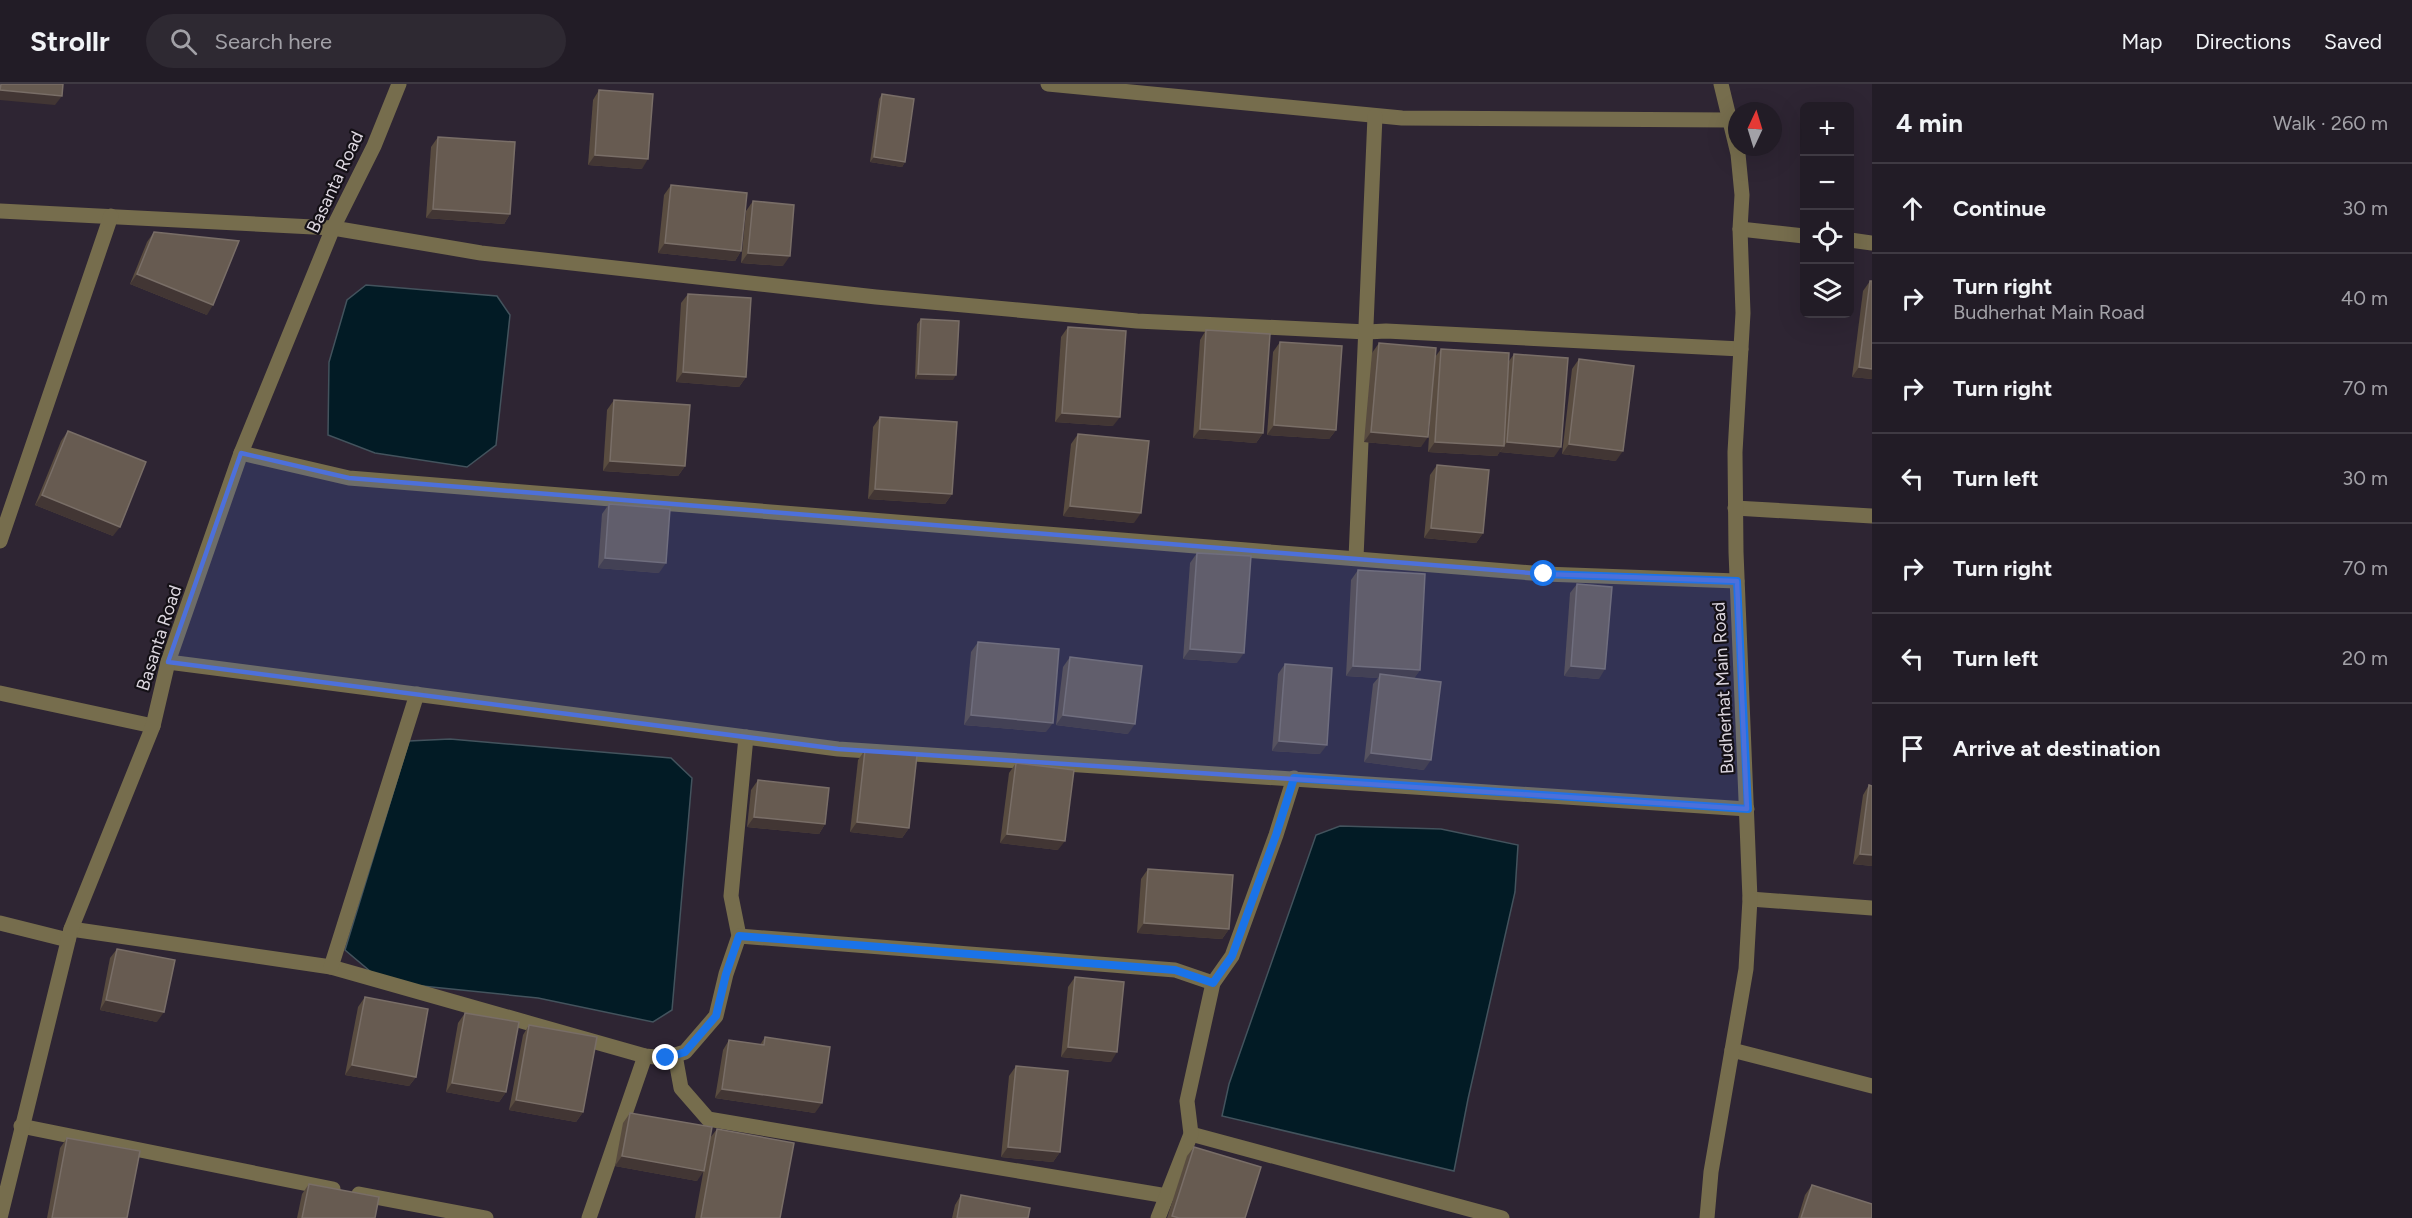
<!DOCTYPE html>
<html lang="en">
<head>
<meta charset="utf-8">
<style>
	:root { --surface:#221c26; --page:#2e2932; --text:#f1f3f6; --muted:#a2a1a7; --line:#3f3a43 }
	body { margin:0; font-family:Figtree,sans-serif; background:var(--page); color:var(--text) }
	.controls { position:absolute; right:18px; top:18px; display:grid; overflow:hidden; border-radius:9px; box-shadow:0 6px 24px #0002 }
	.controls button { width:54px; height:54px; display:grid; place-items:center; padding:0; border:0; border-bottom:2px solid var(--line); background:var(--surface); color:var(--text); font:30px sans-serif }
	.compass { position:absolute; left:1728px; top:18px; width:54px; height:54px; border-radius:50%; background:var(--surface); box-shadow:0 6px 24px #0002; rotate:4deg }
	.stop { position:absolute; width:18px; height:18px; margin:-14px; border:4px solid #1a73e8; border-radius:50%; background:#fff }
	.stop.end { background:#1a73e8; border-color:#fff; box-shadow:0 2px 6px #0008 }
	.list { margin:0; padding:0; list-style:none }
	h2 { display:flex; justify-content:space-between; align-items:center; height:78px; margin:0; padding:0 24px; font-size:26px }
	h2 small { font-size:20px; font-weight:400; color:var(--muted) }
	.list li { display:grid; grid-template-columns:39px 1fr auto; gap:18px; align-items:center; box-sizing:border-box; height:90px; padding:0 24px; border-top:2px solid var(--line) }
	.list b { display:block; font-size:22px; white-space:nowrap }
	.list p { margin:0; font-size:20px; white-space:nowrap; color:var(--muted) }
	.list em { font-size:20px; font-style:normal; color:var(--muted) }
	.icon { flex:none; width:33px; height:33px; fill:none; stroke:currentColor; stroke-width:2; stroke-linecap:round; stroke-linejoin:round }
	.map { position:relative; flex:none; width:1872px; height:1134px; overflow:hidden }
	header { display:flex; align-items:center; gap:36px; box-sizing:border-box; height:84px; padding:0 30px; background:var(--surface); border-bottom:2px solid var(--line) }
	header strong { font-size:28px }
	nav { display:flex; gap:33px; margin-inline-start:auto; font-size:21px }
	.search { width:420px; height:54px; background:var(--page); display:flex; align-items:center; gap:15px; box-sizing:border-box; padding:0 21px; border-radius:33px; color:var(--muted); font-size:22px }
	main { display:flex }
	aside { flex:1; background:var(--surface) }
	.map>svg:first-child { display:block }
</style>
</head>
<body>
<header>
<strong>Strollr</strong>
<div class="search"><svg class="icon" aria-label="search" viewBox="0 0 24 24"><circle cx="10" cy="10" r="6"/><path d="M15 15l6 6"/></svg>Search here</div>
<nav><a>Map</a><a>Directions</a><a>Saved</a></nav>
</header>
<main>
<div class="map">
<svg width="1872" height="1134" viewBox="0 0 1872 1134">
	<rect width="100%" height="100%" fill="#2e2533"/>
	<g fill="#021b25" stroke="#43535d" stroke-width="1.5">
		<path d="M366 201 497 212 510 231 496 361 467 383 375 369 328 351 329 278 347 216Z"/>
		<path d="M450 655 671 674 692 694 672 926 653 938 538 914 383 898 345 866 409 657Z"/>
		<path d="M1340 742 1441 745 1518 761 1515 808 1468 1015 1454 1087 1222 1032 1229 1000 1316 751Z"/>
	</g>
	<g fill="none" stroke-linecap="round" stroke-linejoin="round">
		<g stroke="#766d4d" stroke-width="15">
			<path d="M1048 0 1402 34 1729 36"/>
			<path d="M0 127 333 144 481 169 876 213 1137 237 1367 248 1386 247 1741 265"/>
			<path d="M1740 145 1804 152"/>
			<path d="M1850 156 1872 159"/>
			<path d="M241 369 349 394 1544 490 1737 497"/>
			<path d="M1735 424 1872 432"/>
			<path d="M0 457 111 132"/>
			<path d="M1356 474 1375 32"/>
			<path d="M168 578 838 665 1747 725"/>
			<path d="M0 609 153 642"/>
			<path d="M1750 815 1872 824"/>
			<path d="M0 839 68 856"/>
			<path d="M71 845 331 883 645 972 666 974 685 968 716 932 726 890 739 852 731 812 746 653"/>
			<path d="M739 852 1175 886 1213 899"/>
			<path d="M331 883 417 610"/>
			<path d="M1732 966 1872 1002"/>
			<path d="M675 971 681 1004 708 1035 1167 1112"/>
			<path d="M21 1042 333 1105"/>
			<path d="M1191 1050 1502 1134"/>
			<path d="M359 1110 486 1134"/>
			<path d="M0 1134 71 845 153 642 168 578 241 369 333 144 374 62 399 0"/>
			<path d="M589 1134 645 972"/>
			<path d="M1158 1134 1191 1050 1187 1017 1213 899 1232 872 1276 751 1294 694"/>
			<path d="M1707 1134 1711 1088 1746 885 1750 815 1736 468 1735 368 1743 229 1740 145 1742 111 1738 70 1721 0"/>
		</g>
	</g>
	<g fill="#594c40">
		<path d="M599 6 642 85 588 81 593 16Z"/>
		<path d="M882 10 905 78 902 83 870 78 879 15Z"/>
		<path d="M438 53 510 130 504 140 426 134 431 63Z"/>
		<path d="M671 101 741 167 735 177 658 169 664 111Z"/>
		<path d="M753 117 783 182 741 179 746 127Z"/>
		<path d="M154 148 207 231 130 200 147 158Z"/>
		<path d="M1870 197 1872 295 1852 293 1863 207Z"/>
		<path d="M688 210 746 293 739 303 676 298 681 219Z"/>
		<path d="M921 235 953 296 915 295 917 240Z"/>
		<path d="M1068 243 1113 342 1055 338 1061 253Z"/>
		<path d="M1206 246 1263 349 1256 359 1193 354 1200 256Z"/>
		<path d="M1280 258 1336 346 1329 355 1267 351 1273 268Z"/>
		<path d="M1379 259 1435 273 1441 265 1509 277 1514 270 1554 373 1500 368V367L1497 372 1428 368 1431 320 1421 363 1364 358 1372 269Z"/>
		<path d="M1579 275 1616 377 1562 370 1572 285Z"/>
		<path d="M614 316 685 382 678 392 603 387 607 326Z"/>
		<path d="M880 333 952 410 945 420 868 415 873 343Z"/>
		<path d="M68 347 113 452 35 421 61 357Z"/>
		<path d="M1078 350 1134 439 1063 432 1071 360Z"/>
		<path d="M1437 381 1483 449 1476 459 1424 454 1430 391Z"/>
		<path d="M609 420 659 489 598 484 602 430Z"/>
		<path d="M1197 469 1237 579 1183 575 1190 479Z"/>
		<path d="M1358 486 1420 586 1414 594 1424 686 1364 678 1373 600 1378 594 1346 592 1351 496Z"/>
		<path d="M1577 500 1599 595 1564 592 1570 509Z"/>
		<path d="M978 558 1046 648 964 641 971 568Z"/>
		<path d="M1070 573 1128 650 1056 641 1063 583Z"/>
		<path d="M1285 580 1320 670 1272 667 1278 590Z"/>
		<path d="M865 666 909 744 902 754 850 748 858 676Z"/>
		<path d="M1016 679 1058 766 1000 759 1009 689Z"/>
		<path d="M758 696 825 740 819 750 747 743 751 706Z"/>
		<path d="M1869 701 1872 782 1853 780 1863 711Z"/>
		<path d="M1148 785 1229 845 1222 855 1137 849 1141 795Z"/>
		<path d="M117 865 157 938 100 926 110 874Z"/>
		<path d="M1075 893 1111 978 1061 973 1068 903Z"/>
		<path d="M365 913 416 993 409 1002 345 991 358 923Z"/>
		<path d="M465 929 506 1008 499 1018 446 1008 458 939Z"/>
		<path d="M529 941 583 1028 576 1038 509 1026 523 951Z"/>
		<path d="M765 953 815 1029 715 1014 723 966 729 956 760 961Z"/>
		<path d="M1016 982 1060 1068 1053 1078 1001 1073 1009 992Z"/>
		<path d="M630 1029 710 1054 717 1045 780 1134H695L707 1067 697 1097 615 1082 623 1039Z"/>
		<path d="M67 1054 127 1134H47L60 1064Z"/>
		<path d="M1194 1063 1245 1134H1167L1187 1072Z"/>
		<path d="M309 1100 375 1134H297L302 1110Z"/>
		<path d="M1812 1101 1872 1134H1798L1805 1111Z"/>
		<path d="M961 1111 1028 1134H952L955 1121Z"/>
	</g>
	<g fill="#423634">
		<path d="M0 6 62 12 55 21 0 16Z"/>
		<path d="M595 71 648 75 642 85 588 81Z"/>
		<path d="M874 73 905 78 902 83 870 78Z"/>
		<path d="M433 125 510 130 504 140 426 134Z"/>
		<path d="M665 159 741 167 735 177 658 169Z"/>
		<path d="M748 169 790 172 783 182 741 179Z"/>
		<path d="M137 190 213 221 207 231 130 200Z"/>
		<path d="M1859 283 1872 285V295L1852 293Z"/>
		<path d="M683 288 746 293 739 303 676 298Z"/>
		<path d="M918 290 956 291 953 296 915 295Z"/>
		<path d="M1062 329 1120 333 1113 342 1055 338Z"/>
		<path d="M1274 341 1336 346 1329 355 1267 351Z"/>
		<path d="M1200 345 1263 349 1256 359 1193 354Z"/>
		<path d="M1371 348 1428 353 1421 363 1364 358Z"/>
		<path d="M1435 358 1504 362 1497 372 1428 368Z"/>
		<path d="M1507 358 1561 363 1554 373 1500 368Z"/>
		<path d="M1569 360 1623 367 1616 377 1562 370Z"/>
		<path d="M610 377 685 382 678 392 603 387Z"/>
		<path d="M875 405 952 410 945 420 868 415Z"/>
		<path d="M42 411 120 443 113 452 35 421Z"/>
		<path d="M1070 422 1141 429 1134 439 1063 432Z"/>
		<path d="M1431 444 1483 449 1476 459 1424 454Z"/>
		<path d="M605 474 666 479 659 489 598 484Z"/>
		<path d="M1190 565 1244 569 1237 579 1183 575Z"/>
		<path d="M1353 582 1420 586 1413 596 1380 590 1378 594 1346 592Z"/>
		<path d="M1571 582 1605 585 1599 595 1564 592Z"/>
		<path d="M971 631 1053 639 1046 648 964 641Z"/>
		<path d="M1063 631 1135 640 1128 650 1056 641Z"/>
		<path d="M1279 657 1327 661 1320 670 1272 667Z"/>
		<path d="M1371 669 1431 676 1424 686 1364 678Z"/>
		<path d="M754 733 825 740 819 750 747 743Z"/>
		<path d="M857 738 909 744 902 754 850 748Z"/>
		<path d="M1007 750 1065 757 1058 766 1000 759Z"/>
		<path d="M1860 770 1872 771V782L1853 780Z"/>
		<path d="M1144 839 1229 845 1222 855 1137 849Z"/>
		<path d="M106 916 164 928 157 938 100 926Z"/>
		<path d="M1068 963 1117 968 1111 978 1061 973Z"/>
		<path d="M352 981 416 993 409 1002 345 991Z"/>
		<path d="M452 999 506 1008 499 1018 446 1008Z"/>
		<path d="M722 1005 822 1019 815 1029 715 1014Z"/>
		<path d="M516 1016 583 1028 576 1038 509 1026Z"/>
		<path d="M1008 1063 1060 1068 1053 1078 1001 1073Z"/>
		<path d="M622 1072 704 1087 697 1097 615 1082Z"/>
	</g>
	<g fill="#675b51" stroke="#796e67" stroke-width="1.5">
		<path d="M1 0H63L62 12 0 6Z"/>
		<path d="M599 6 653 10 648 75 595 71Z"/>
		<path d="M882 10 914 15 905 78 874 73Z"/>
		<path d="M438 53 515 58 510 130 433 125Z"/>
		<path d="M671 101 747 109 741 167 665 159Z"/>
		<path d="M753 117 794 121 790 172 748 169Z"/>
		<path d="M154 148 239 157 213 221 137 190Z"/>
		<path d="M1870 197H1872V285L1859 283Z"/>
		<path d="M688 210 751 214 746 293 683 288Z"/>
		<path d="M921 235 959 237 956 291 918 290Z"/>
		<path d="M1068 243 1126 247 1120 333 1062 329Z"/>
		<path d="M1206 246 1270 250 1263 349 1200 345Z"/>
		<path d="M1280 258 1342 262 1336 346 1274 341Z"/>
		<path d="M1379 259 1436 264 1428 353 1371 348Z"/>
		<path d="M1441 265 1509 269 1504 362 1435 358Z"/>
		<path d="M1514 270 1568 274 1561 363 1507 358Z"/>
		<path d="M1579 275 1634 282 1623 367 1569 360Z"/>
		<path d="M614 316 690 321 685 382 610 377Z"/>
		<path d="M880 333 957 338 952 410 875 405Z"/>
		<path d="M68 347 146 378 120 443 42 411Z"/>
		<path d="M1078 350 1149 357 1141 429 1070 422Z"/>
		<path d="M1437 381 1489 386 1483 449 1431 444Z"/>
		<path d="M609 420 670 425 666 479 605 474Z"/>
		<path d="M1197 469 1251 472 1244 569 1190 565Z"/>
		<path d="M1358 486 1425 490 1420 586 1353 582Z"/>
		<path d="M1577 500 1612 503 1605 585 1571 582Z"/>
		<path d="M978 558 1059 565 1053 639 971 631Z"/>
		<path d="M1070 573 1142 582 1135 640 1063 631Z"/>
		<path d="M1285 580 1332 584 1327 661 1279 657Z"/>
		<path d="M1380 590 1441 598 1431 676 1371 669Z"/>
		<path d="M865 666 917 671 909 744 857 738Z"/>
		<path d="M1016 679 1074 686 1065 757 1007 750Z"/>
		<path d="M758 696 829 704 825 740 754 733Z"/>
		<path d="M1869 701 1872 702V771L1860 770Z"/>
		<path d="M1148 785 1233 791 1229 845 1144 839Z"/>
		<path d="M117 865 175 876 164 928 106 916Z"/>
		<path d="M1075 893 1124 898 1117 968 1068 963Z"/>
		<path d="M365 913 428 925 416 993 352 981Z"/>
		<path d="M465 929 519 938 506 1008 452 999Z"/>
		<path d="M529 941 597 953 583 1028 516 1016Z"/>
		<path d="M765 953 830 963 822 1019 722 1005 729 956 764 961Z"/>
		<path d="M1016 982 1068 987 1060 1068 1008 1063Z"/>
		<path d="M630 1029 712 1043 704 1087 622 1072Z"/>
		<path d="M717 1045 794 1059 780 1134H701Z"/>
		<path d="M67 1054 140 1067 127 1134H52Z"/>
		<path d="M1194 1063 1261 1083 1245 1134H1179L1172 1132Z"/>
		<path d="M309 1100 379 1113 375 1134H302Z"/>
		<path d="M1812 1101 1872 1120V1134H1801Z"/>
		<path d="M961 1111 1030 1124 1028 1134H957Z"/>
	</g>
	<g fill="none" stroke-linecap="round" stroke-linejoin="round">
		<path stroke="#1a73e8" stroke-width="8" d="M666 974 685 968 716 932 726 890 739 852 1175 886 1213 899 1232 872 1276 751 1294 694 1748 725 1737 497 1544 490"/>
	</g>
	<path fill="#4d70da" fill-opacity="0.2" stroke="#4d70da" stroke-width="4.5" stroke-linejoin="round" d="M241 369 349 394 1544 490 1737 497 1747 725 838 665 168 578Z"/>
	<g text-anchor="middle" stroke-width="4.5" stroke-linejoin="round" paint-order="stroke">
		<g font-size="18" fill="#dcd6df" stroke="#141016">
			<text transform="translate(335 98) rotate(-65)" y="6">Basanta Road</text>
			<text transform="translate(159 554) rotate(-72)" y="6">Basanta Road</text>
			<text transform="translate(1723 604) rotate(-93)" y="6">Budherhat Main Road</text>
		</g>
	</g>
</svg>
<div class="controls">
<button>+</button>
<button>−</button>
<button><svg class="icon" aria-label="locate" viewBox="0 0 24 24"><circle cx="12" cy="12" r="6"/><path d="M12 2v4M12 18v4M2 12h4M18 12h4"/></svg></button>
<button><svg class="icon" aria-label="layers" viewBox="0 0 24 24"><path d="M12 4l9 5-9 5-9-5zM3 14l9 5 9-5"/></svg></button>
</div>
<svg class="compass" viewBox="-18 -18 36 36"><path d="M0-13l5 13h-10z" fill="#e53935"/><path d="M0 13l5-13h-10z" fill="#a2a1a7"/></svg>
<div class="stop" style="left:1544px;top:490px"></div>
<div class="stop end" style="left:666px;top:974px"></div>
</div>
<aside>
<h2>4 min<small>Walk · 260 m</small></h2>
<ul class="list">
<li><svg class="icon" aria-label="ahead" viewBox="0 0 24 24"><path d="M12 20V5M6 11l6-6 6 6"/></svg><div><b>Continue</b></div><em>30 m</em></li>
<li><svg class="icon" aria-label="right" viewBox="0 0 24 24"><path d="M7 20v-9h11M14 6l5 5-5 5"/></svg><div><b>Turn right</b><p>Budherhat Main Road</p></div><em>40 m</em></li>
<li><svg class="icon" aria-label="right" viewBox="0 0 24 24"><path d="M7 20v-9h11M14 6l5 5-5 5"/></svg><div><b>Turn right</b></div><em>70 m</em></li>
<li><svg class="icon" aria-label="left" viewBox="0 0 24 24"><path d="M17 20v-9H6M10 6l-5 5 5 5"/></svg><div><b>Turn left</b></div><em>30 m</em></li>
<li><svg class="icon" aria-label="right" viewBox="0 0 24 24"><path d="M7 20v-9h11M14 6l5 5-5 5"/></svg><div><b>Turn right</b></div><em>70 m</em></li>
<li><svg class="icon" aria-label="left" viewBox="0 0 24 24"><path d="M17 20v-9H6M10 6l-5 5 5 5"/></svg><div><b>Turn left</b></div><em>20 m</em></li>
<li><svg class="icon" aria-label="arrive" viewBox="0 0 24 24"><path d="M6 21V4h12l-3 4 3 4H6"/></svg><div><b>Arrive at destination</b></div></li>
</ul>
</aside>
</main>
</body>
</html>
